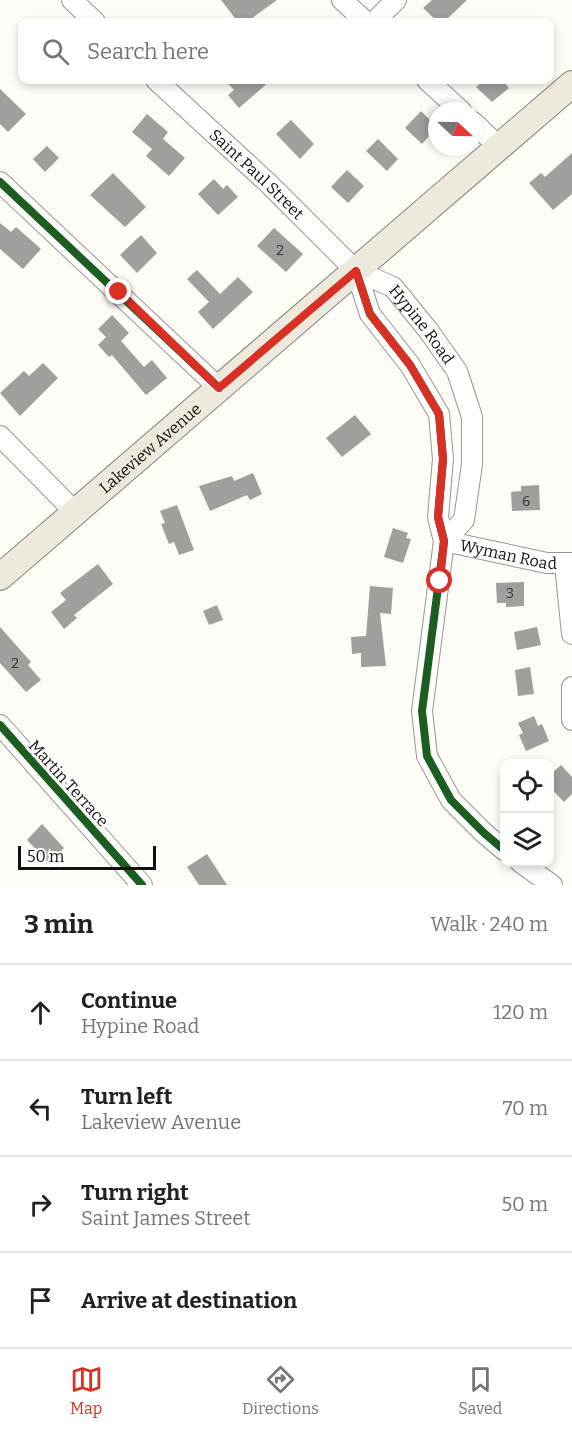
<!DOCTYPE html>
<html lang="en">
<head>
<meta charset="utf-8">
<style>
	:root { --surface:#fff; --page:#f2f2f2; --text:#202124; --muted:#757577; --line:#e0e0e0; --accent:#d93025 }
	body { margin:0; font-family:Bitter,serif; background:var(--page); color:var(--text) }
	.controls { position:absolute; right:18px; bottom:18px; display:grid; overflow:hidden; border-radius:12px; box-shadow:0 3px 9px #0003 }
	.controls button { width:54px; height:54px; display:grid; place-items:center; padding:0; border:0; border-bottom:2px solid var(--line); background:var(--surface); color:var(--text); font:30px sans-serif }
	.compass { position:absolute; left:428px; top:102px; width:54px; height:54px; border-radius:50%; background:var(--surface); box-shadow:0 3px 9px #0003; rotate:112deg }
	.scale { position:absolute; left:18px; bottom:15px; width:138px; box-sizing:border-box; padding-left:6px; border:3px solid #111; border-top:0; font-size:16px; line-height:21px; white-space:nowrap; color:#111; -webkit-text-stroke:4px #fff; paint-order:stroke }
	.stop { position:absolute; width:18px; height:18px; margin:-14px; border:4px solid #d93025; border-radius:50%; background:#fff }
	.stop.end { background:#d93025; border-color:#fff; box-shadow:0 2px 6px #0008 }
	.list { margin:0; padding:0; list-style:none }
	h2 { display:flex; justify-content:space-between; align-items:center; height:78px; margin:0; padding:0 24px; font-size:26px }
	h2 small { font-size:20px; font-weight:400; color:var(--muted) }
	.list li { display:grid; grid-template-columns:39px 1fr auto; gap:18px; align-items:center; box-sizing:border-box; height:96px; padding:0 24px; border-top:2px solid var(--line) }
	.list b { display:block; font-size:22px; white-space:nowrap }
	.list p { margin:0; font-size:20px; white-space:nowrap; color:var(--muted) }
	.list em { font-size:20px; font-style:normal; color:var(--muted) }
	.icon { flex:none; width:33px; height:33px; fill:none; stroke:currentColor; stroke-width:2; stroke-linecap:round; stroke-linejoin:round }
	.map { position:relative; flex:none; width:572px; height:885px; overflow:hidden }
	.search { position:absolute; background:var(--surface); box-shadow:0 3px 9px #0003; left:18px; right:18px; top:18px; height:66px; display:flex; align-items:center; gap:15px; box-sizing:border-box; padding:0 21px; border-radius:12px; color:var(--muted); font-size:22px }
	.sheet { height:462px; background:var(--surface) }
	nav { display:flex; justify-content:space-around; align-items:center; box-sizing:border-box; height:84px; border-top:2px solid var(--line); background:var(--surface); font-size:16px; color:var(--muted) }
	nav a { display:grid; justify-items:center; gap:3px }
	nav .on { color:var(--accent) }
	.map>svg:first-child { display:block }
</style>
</head>
<body>
<div class="map">
<svg width="572" height="885" viewBox="0 0 572 885">
	<rect width="100%" height="100%" fill="#fdfcf7"/>
	<g fill="#a19f9c">
		<path d="M221 0H277L247 22H238Z"/>
		<path d="M432 0H467L444 22H438L423 8Z"/>
		<path d="M225 80H271L239 108 228 95 234 90Z"/>
		<path d="M485 80H502L509 88 492 102 476 87Z"/>
		<path d="M0 89 26 114 8 132 0 124Z"/>
		<path d="M421 111 437 127 422 144 405 128Z"/>
		<path d="M147 114 168 132 163 139 185 158 169 176 146 156 152 149 132 132Z"/>
		<path d="M291 120 314 144 300 159 276 134Z"/>
		<path d="M378 139 398 159 387 171 366 151Z"/>
		<path d="M47 146 59 158 45 172 33 159Z"/>
		<path d="M572 153V194L553 210 529 183 541 173 545 177Z"/>
		<path d="M347 170 364 186 348 203 331 187Z"/>
		<path d="M113 173 146 207 125 227 90 195Z"/>
		<path d="M214 179 223 189 227 185 238 197 218 215 198 194Z"/>
		<path d="M0 223 11 232 16 227 41 249 23 269 0 249Z"/>
		<path d="M274 228 303 254 286 272 257 246Z"/>
		<path d="M141 235 157 253 137 273 120 255Z"/>
		<path d="M197 270 220 294 238 277 253 292 213 329 198 312 209 302 187 279Z"/>
		<path d="M112 315 129 333 121 341 144 367 152 360 167 378 146 395 112 355 109 357 98 345 106 337 98 329Z"/>
		<path d="M43 363 58 378 20 416 0 393 24 371 29 376Z"/>
		<path d="M355 415 371 434 342 457 326 438Z"/>
		<path d="M253 473 262 494 250 500 247 495 210 511 199 486 232 476 234 481Z"/>
		<path d="M539 485 540 510 512 511 511 492 521 491V486Z"/>
		<path d="M177 505 194 550 179 555 174 542 169 544 161 524 165 523 160 511Z"/>
		<path d="M393 528 408 533 406 538 411 539 403 563 384 557Z"/>
		<path d="M98 564 113 584 74 615 77 618 64 629 51 612 66 600 60 593Z"/>
		<path d="M524 582V606L506 607V603H497L496 583Z"/>
		<path d="M370 586 393 588 391 614 380 613 386 666 361 667V653L352 654 351 637 366 636Z"/>
		<path d="M217 605 223 620 209 625 203 611Z"/>
		<path d="M0 627 31 662 28 665 41 680 26 692 0 663Z"/>
		<path d="M537 627 541 645 517 650 514 632Z"/>
		<path d="M530 667 534 694 518 696 515 670Z"/>
		<path d="M534 716 538 726 542 724 549 741 526 751 519 735 523 733 518 723Z"/>
		<path d="M561 765 572 777V794L564 802 549 786V776Z"/>
		<path d="M42 824 64 848 49 863 27 840Z"/>
		<path d="M207 854 227 885H199L187 867Z"/>
	</g>
	<g fill="none" stroke-linecap="round" stroke-linejoin="round">
		<defs>
			<g id="minor">
				<path d="M72 0 95 22"/>
				<path d="M342 0 366 22"/>
				<path d="M374 22 396 0"/>
				<path id="s1" d="M156 80 268 183 356 271 393 287 428 330 457 371 472 417V464L464 520 444 541"/>
				<path d="M427 80 461 111"/>
				<path d="M473 122 499 147"/>
				<path d="M0 182 219 388"/>
				<path d="M356 271 370 314 410 365 439 414 443 459 438 517 444 541 422 711 427 756 451 800 484 833 504 850"/>
				<path d="M0 436 75 512"/>
				<path id="s2" d="M444 541 547 563H572"/>
				<path d="M565 565 572 634"/>
				<path d="M572 687V720"/>
				<path d="M0 725 142 885"/>
				<path d="M520 862 552 885"/>
			</g>
			<g id="major">
				<path id="s3" d="M0 577 572 84"/>
			</g>
		</defs>
		<use href="#minor" stroke="#979795" stroke-width="22"/>
		<use href="#major" stroke="#858482" stroke-width="28"/>
		<use href="#minor" stroke="#fffffe" stroke-width="20"/>
		<use href="#major" stroke="#ede9dc" stroke-width="26"/>
		<defs>
			<g id="cycleway">
				<path d="M0 182 219 388"/>
				<path d="M356 271 370 314 410 365 439 414 443 459 438 517 444 541 422 711 427 756 451 800 484 833 504 850"/>
				<path d="M0 725 142 885"/>
			</g>
		</defs>
		<use href="#cycleway" stroke="#fff" stroke-width="11"/>
		<use href="#cycleway" stroke="#1b5e20" stroke-width="8"/>
	</g>
	<g fill="none" stroke-linecap="round" stroke-linejoin="round">
		<path stroke="#d93025" stroke-width="8" d="M119 292 219 388 356 271 370 314 410 365 439 414 443 459 438 517 444 541 440 581"/>
	</g>
	<g text-anchor="middle" stroke-width="6" stroke-linejoin="round" paint-order="stroke">
		<g font-size="14" fill="#353434">
			<text x="280" y="255">2</text>
			<text x="526" y="506">6</text>
			<text x="510" y="598">3</text>
			<text x="15" y="668">2</text>
		</g>
		<g font-size="16" fill="#111" stroke="#fff">
			<text dy="6" stroke="none"><textPath href="#s1" startOffset="138">Saint Paul Street</textPath></text>
			<text dy="6" stroke="none"><textPath href="#s1" startOffset="364">Hypine Road</textPath></text>
			<text dy="6" stroke="none"><textPath href="#s3" startOffset="198">Lakeview Avenue</textPath></text>
			<text dy="6" stroke="none"><textPath href="#s2" startOffset="66">Wyman Road</textPath></text>
			<text transform="translate(69 783) rotate(48)" y="6">Martin Terrace</text>
		</g>
	</g>
</svg>
<div class="controls">
<button><svg class="icon" aria-label="locate" viewBox="0 0 24 24"><circle cx="12" cy="12" r="6"/><path d="M12 2v4M12 18v4M2 12h4M18 12h4"/></svg></button>
<button><svg class="icon" aria-label="layers" viewBox="0 0 24 24"><path d="M12 4l9 5-9 5-9-5zM3 14l9 5 9-5"/></svg></button>
</div>
<svg class="compass" viewBox="-18 -18 36 36"><path d="M0-13l5 13h-10z" fill="#e53935"/><path d="M0 13l5-13h-10z" fill="#757577"/></svg>
<div class="scale">50 m</div>
<div class="stop" style="left:440px;top:581px"></div>
<div class="stop end" style="left:119px;top:292px"></div>
<div class="search"><svg class="icon" aria-label="search" viewBox="0 0 24 24"><circle cx="10" cy="10" r="6"/><path d="M15 15l6 6"/></svg>Search here</div>
</div>
<section class="sheet">
<h2>3 min<small>Walk · 240 m</small></h2>
<ul class="list">
<li><svg class="icon" aria-label="ahead" viewBox="0 0 24 24"><path d="M12 20V5M6 11l6-6 6 6"/></svg><div><b>Continue</b><p>Hypine Road</p></div><em>120 m</em></li>
<li><svg class="icon" aria-label="left" viewBox="0 0 24 24"><path d="M17 20v-9H6M10 6l-5 5 5 5"/></svg><div><b>Turn left</b><p>Lakeview Avenue</p></div><em>70 m</em></li>
<li><svg class="icon" aria-label="right" viewBox="0 0 24 24"><path d="M7 20v-9h11M14 6l5 5-5 5"/></svg><div><b>Turn right</b><p>Saint James Street</p></div><em>50 m</em></li>
<li><svg class="icon" aria-label="arrive" viewBox="0 0 24 24"><path d="M6 21V4h12l-3 4 3 4H6"/></svg><div><b>Arrive at destination</b></div></li>
</ul>
</section>
<nav>
<a class="on"><svg class="icon" aria-label="map" viewBox="0 0 24 24"><path d="M3 6l6-2 6 2 6-2v14l-6 2-6-2-6 2zM9 4v14M15 6v14"/></svg>Map</a>
<a><svg class="icon" aria-label="directions" viewBox="0 0 24 24"><path d="M12 3l9 9-9 9-9-9zM9 14v-3h6M13 9l2 2-2 2"/></svg>Directions</a>
<a><svg class="icon" aria-label="saved" viewBox="0 0 24 24"><path d="M7 4h10v16l-5-4-5 4z"/></svg>Saved</a>
</nav>
</body>
</html>
